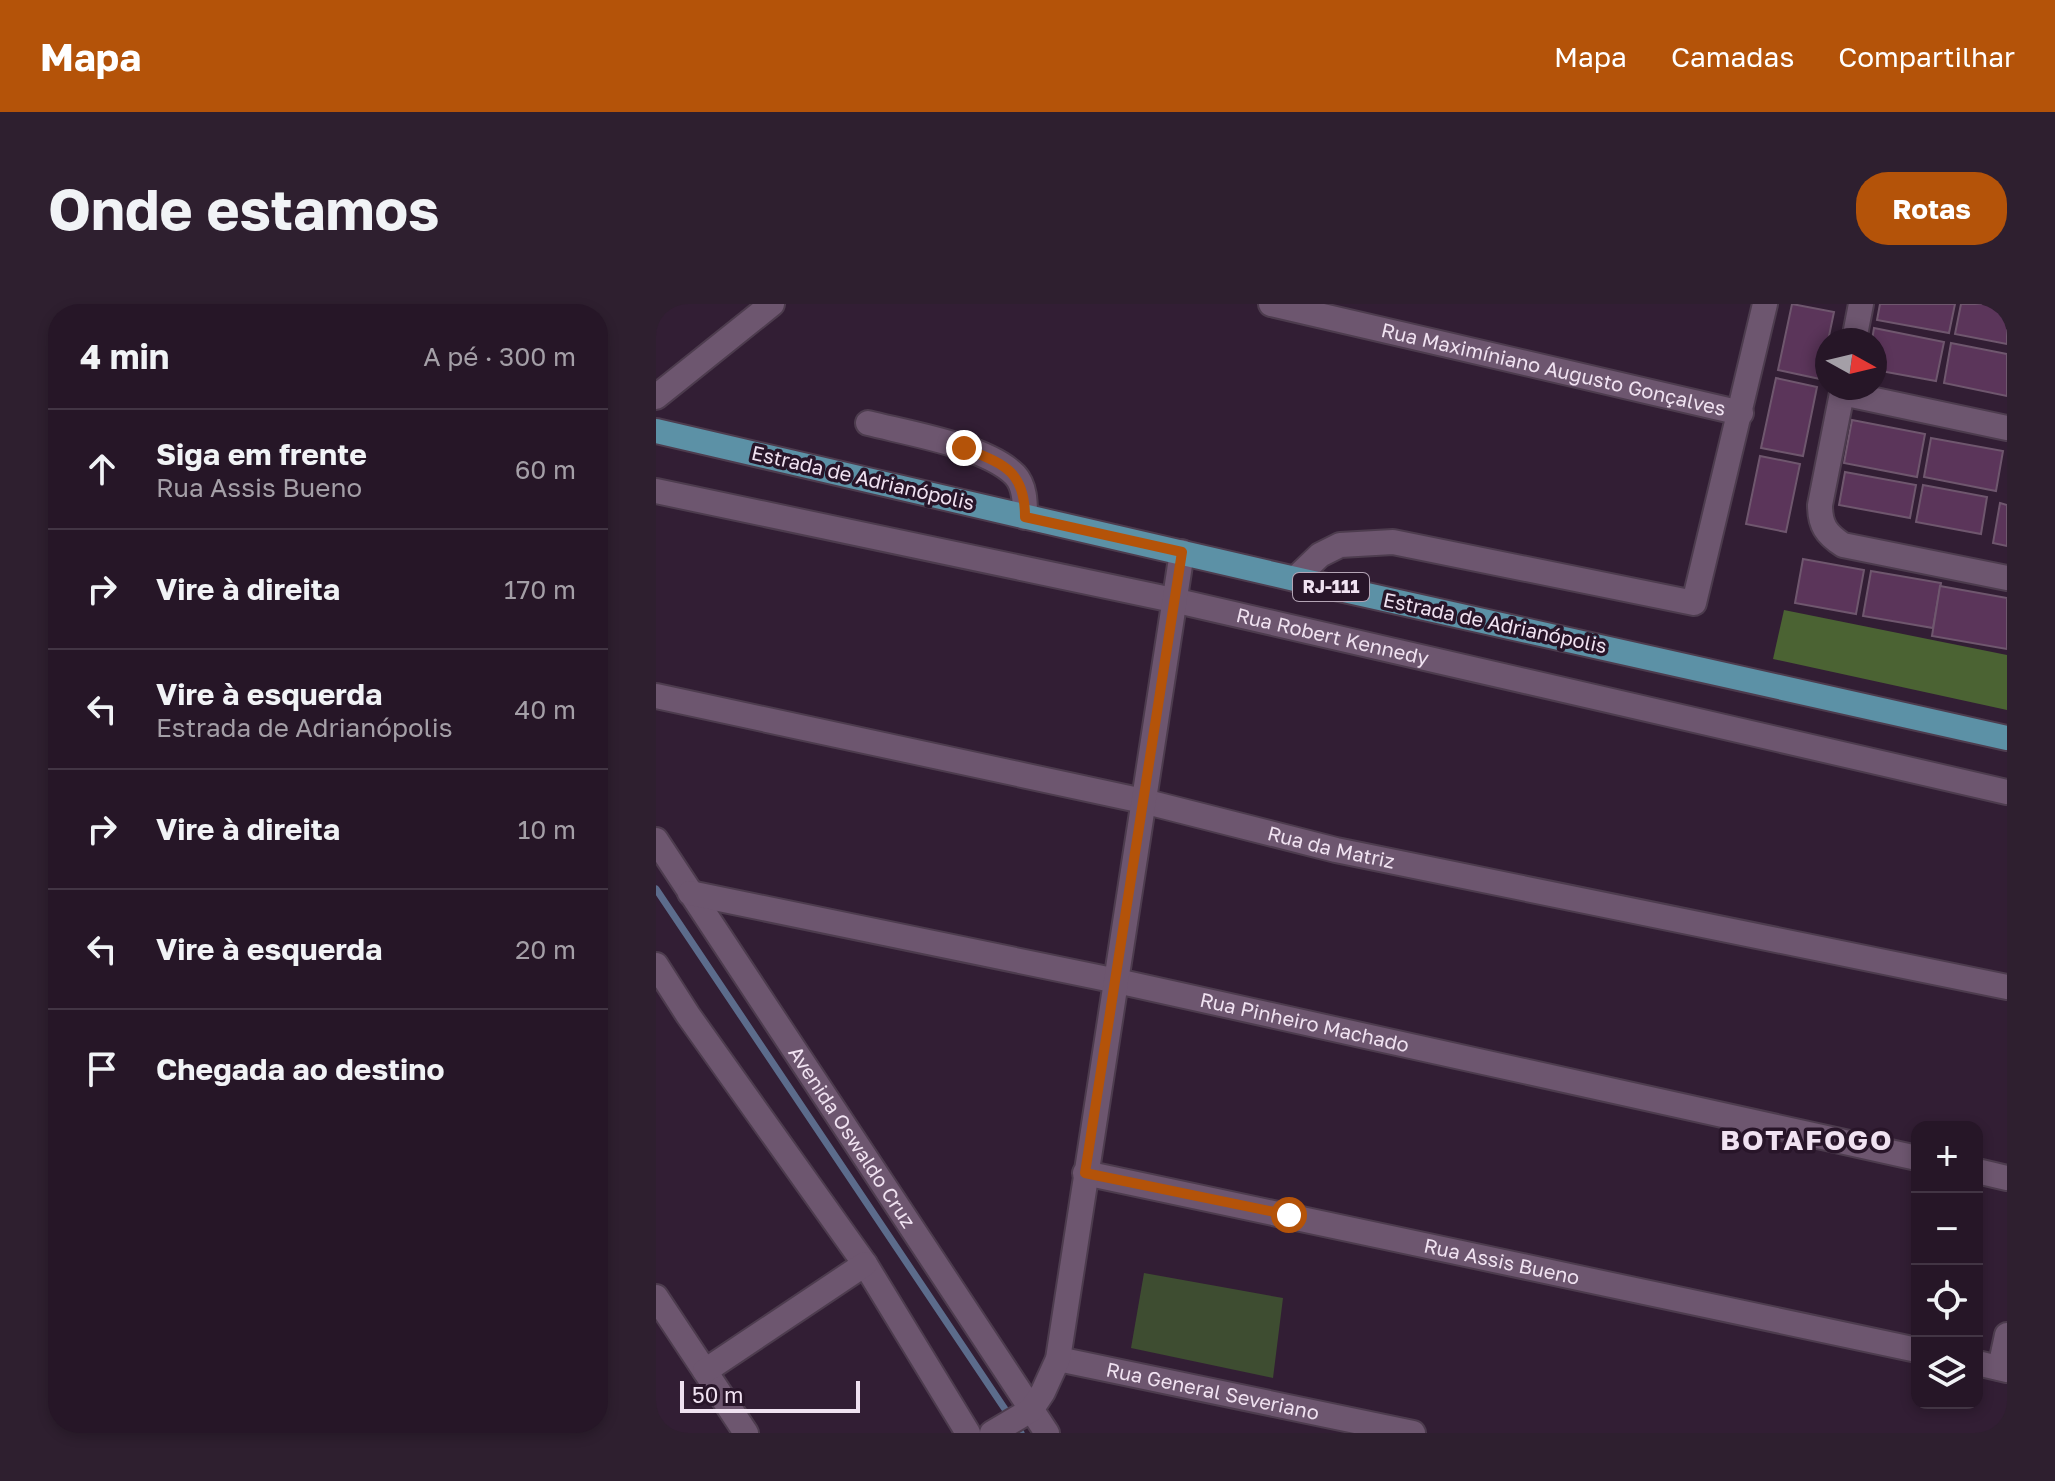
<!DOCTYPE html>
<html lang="pt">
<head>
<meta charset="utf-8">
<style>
	:root { --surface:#261627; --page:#2e1f2f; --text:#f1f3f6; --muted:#a49fa7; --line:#423544; --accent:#b45309 }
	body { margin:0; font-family:"Golos Text",sans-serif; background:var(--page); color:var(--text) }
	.controls { position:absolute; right:24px; bottom:24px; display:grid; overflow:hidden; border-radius:16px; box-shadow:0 4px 12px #0003 }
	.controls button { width:72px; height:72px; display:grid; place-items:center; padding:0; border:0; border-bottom:2px solid var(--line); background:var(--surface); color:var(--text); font:40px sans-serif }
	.compass { position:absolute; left:1159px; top:24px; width:72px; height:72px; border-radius:50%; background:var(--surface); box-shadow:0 4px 12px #0003; rotate:98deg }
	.scale { position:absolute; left:24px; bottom:20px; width:180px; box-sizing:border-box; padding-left:8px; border:4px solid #f0e2f1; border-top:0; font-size:22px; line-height:28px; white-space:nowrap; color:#f0e2f1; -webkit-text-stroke:6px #281529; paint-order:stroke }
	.stop { position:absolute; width:24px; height:24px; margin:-18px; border:6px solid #b45309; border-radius:50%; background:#fff }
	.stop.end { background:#b45309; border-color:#fff; box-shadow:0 2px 8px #0008 }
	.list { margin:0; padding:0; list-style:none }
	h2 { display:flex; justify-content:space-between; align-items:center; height:104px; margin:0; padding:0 32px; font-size:34px }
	h2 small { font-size:26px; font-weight:400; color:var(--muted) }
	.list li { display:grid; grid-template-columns:52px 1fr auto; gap:24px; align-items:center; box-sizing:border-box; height:120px; padding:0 32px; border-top:2px solid var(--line) }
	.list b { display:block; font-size:30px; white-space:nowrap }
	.list p { margin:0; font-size:26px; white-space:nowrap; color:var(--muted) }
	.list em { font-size:26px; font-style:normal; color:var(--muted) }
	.icon { flex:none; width:44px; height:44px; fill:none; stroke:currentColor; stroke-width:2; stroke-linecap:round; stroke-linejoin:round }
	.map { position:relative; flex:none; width:1351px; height:1129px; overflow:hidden; border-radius:32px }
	header { display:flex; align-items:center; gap:48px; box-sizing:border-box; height:112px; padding:0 40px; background:var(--accent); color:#fff }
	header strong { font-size:38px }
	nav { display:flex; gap:44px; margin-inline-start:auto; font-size:28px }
	.intro { display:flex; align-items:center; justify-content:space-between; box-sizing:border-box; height:192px; padding:0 48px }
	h1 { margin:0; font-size:56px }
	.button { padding:20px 36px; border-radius:32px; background:var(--accent); color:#fff; font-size:28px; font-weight:700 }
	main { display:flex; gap:48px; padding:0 48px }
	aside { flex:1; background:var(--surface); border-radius:32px; box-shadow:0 4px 12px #0003 }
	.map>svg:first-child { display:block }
</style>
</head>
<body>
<header>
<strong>Mapa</strong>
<nav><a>Mapa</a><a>Camadas</a><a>Compartilhar</a></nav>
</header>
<div class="intro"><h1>Onde estamos</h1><a class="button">Rotas</a></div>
<main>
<aside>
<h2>4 min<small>A pé · 300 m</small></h2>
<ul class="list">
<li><svg class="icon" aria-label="ahead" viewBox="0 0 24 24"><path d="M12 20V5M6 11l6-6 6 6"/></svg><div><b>Siga em frente</b><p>Rua Assis Bueno</p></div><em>60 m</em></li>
<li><svg class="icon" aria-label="right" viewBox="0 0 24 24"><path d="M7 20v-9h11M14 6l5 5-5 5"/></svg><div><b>Vire à direita</b></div><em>170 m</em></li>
<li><svg class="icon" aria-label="left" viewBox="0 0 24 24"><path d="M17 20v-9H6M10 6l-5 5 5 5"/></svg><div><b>Vire à esquerda</b><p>Estrada de Adrianópolis</p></div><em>40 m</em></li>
<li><svg class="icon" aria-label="right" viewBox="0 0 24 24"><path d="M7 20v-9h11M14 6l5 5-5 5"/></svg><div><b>Vire à direita</b></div><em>10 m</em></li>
<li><svg class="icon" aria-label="left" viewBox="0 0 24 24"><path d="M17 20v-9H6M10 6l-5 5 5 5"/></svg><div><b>Vire à esquerda</b></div><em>20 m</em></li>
<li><svg class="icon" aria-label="arrive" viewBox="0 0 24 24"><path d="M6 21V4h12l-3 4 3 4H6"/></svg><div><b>Chegada ao destino</b></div></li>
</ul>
</aside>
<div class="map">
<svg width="1351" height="1129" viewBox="0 0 1351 1129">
	<rect width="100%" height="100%" fill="#321e34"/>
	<path fill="#3e4d31" d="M488 969 627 994 617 1074 475 1044Z"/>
	<path fill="#4b6333" d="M1128 306 1351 351V406L1117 355Z"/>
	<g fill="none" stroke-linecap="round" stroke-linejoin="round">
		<path stroke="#5c6c8c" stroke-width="7" d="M0 585 365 1129"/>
	</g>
	<g fill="#5b355a" stroke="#6f576e" stroke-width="2">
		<path d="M1136 0 1178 8 1164 75 1122 66Z"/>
		<path d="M1224 0H1299L1293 29 1221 16Z"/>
		<path d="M1305 0H1351V40L1299 30Z"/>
		<path d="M1218 24 1288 38 1280 77 1219 66V36H1216Z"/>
		<path d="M1295 39 1351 50V92L1288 79Z"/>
		<path d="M1120 74 1161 83 1147 152 1105 144Z"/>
		<path d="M1196 116 1269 130 1261 173 1188 159Z"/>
		<path d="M1275 134 1347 147 1340 187 1268 173Z"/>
		<path d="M1104 152 1144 160 1130 228 1090 220Z"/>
		<path d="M1189 168 1260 181 1254 214 1183 201Z"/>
		<path d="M1267 181 1331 193 1325 230 1260 218Z"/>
		<path d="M1344 199 1351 201V242L1337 239Z"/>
		<path d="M1147 255 1208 266 1200 310 1139 299Z"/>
		<path d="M1215 267 1285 279 1277 324 1207 312Z"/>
		<path d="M1284 282 1351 294V345L1276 332Z"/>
	</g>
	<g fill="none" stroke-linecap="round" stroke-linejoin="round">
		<defs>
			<g id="minor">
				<path id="s1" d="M615 0 1085 109"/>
				<path d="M1198 36 1205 0"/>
				<path d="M1187 84 1164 201C1164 221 1170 230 1187 241L1351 274"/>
				<path d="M1186 89 1351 124"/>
				<path d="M0 93 116 0"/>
				<path d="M212 119C251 129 331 142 359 171 369 182 369 198 369 213"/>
				<path id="s2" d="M0 187 517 296 1351 488"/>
				<path d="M639 275 664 251 684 241 737 238 1038 299 1109 0"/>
				<path id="s3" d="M0 392 487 497 680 546 1351 683"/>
				<path id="s4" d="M0 536 391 1129"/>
				<path id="s5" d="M34 589 461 677 1261 854"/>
				<path d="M0 661 32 711 209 960 312 1129"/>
				<path d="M1321 867 1351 874"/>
				<path id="s6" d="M429 869 1261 1046"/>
				<path d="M0 993 90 1129"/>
				<path id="s7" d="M402 1055 757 1129"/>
				<path d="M1321 1059 1351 1066"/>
				<path d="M1344 1064 1351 1031"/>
				<path d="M49 1067 209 960"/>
				<path d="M336 1129 375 1106 387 1088 402 1055 526 248"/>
			</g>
			<path id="major" d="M0 127 639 275 1351 434"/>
		</defs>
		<use href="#minor" stroke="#4d3c4e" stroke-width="28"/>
		<use href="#major" stroke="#4d3c4e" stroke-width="28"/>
		<use href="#minor" stroke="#6d566f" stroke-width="24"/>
		<use href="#major" stroke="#5c91a6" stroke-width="24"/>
	</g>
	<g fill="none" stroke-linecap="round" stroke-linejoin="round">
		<path stroke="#b45309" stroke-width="10" d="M308 144C347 160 369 166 369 213L526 248 429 869 633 911"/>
	</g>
	<g text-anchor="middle" stroke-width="7" stroke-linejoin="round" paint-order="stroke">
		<rect fill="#281529" stroke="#b4a4b5" stroke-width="2" x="637" y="269" width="76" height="28" rx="6"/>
		<g font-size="18" font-weight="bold" fill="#f0e2f1">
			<text x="675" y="289">RJ-111</text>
		</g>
		<g font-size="20" fill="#f0e2f1" stroke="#281529">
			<text dy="7" stroke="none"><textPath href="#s1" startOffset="290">Rua Maximíniano Augusto Gonçalves</textPath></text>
			<text transform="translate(207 174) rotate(13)" y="7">Estrada de Adrianópolis</text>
			<text transform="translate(839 319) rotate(12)" y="7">Estrada de Adrianópolis</text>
			<text dy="7" stroke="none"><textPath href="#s2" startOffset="692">Rua Robert Kennedy</textPath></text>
			<text dy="7" stroke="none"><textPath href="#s3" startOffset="692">Rua da Matriz</textPath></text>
			<text dy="7" stroke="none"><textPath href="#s5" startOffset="628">Rua Pinheiro Machado</textPath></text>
			<text dy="7" stroke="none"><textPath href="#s4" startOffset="356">Avenida Oswaldo Cruz</textPath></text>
			<text dy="7" stroke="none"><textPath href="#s6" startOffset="426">Rua Assis Bueno</textPath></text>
			<text dy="7" stroke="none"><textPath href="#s7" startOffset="158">Rua General Severiano</textPath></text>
		</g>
		<g font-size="28" font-weight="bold" letter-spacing="2" fill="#f0e2f1" stroke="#281529">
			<text x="1151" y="846">BOTAFOGO</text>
		</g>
	</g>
</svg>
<div class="controls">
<button>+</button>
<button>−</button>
<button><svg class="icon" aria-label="locate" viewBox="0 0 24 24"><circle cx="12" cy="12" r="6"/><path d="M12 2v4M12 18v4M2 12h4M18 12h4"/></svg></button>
<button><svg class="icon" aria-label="layers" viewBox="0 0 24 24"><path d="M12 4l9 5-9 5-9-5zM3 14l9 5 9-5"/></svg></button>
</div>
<svg class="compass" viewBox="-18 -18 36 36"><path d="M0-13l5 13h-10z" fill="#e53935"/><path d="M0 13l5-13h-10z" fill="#a49fa7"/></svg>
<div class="scale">50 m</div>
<div class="stop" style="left:633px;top:911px"></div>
<div class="stop end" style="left:308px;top:144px"></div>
</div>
</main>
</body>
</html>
